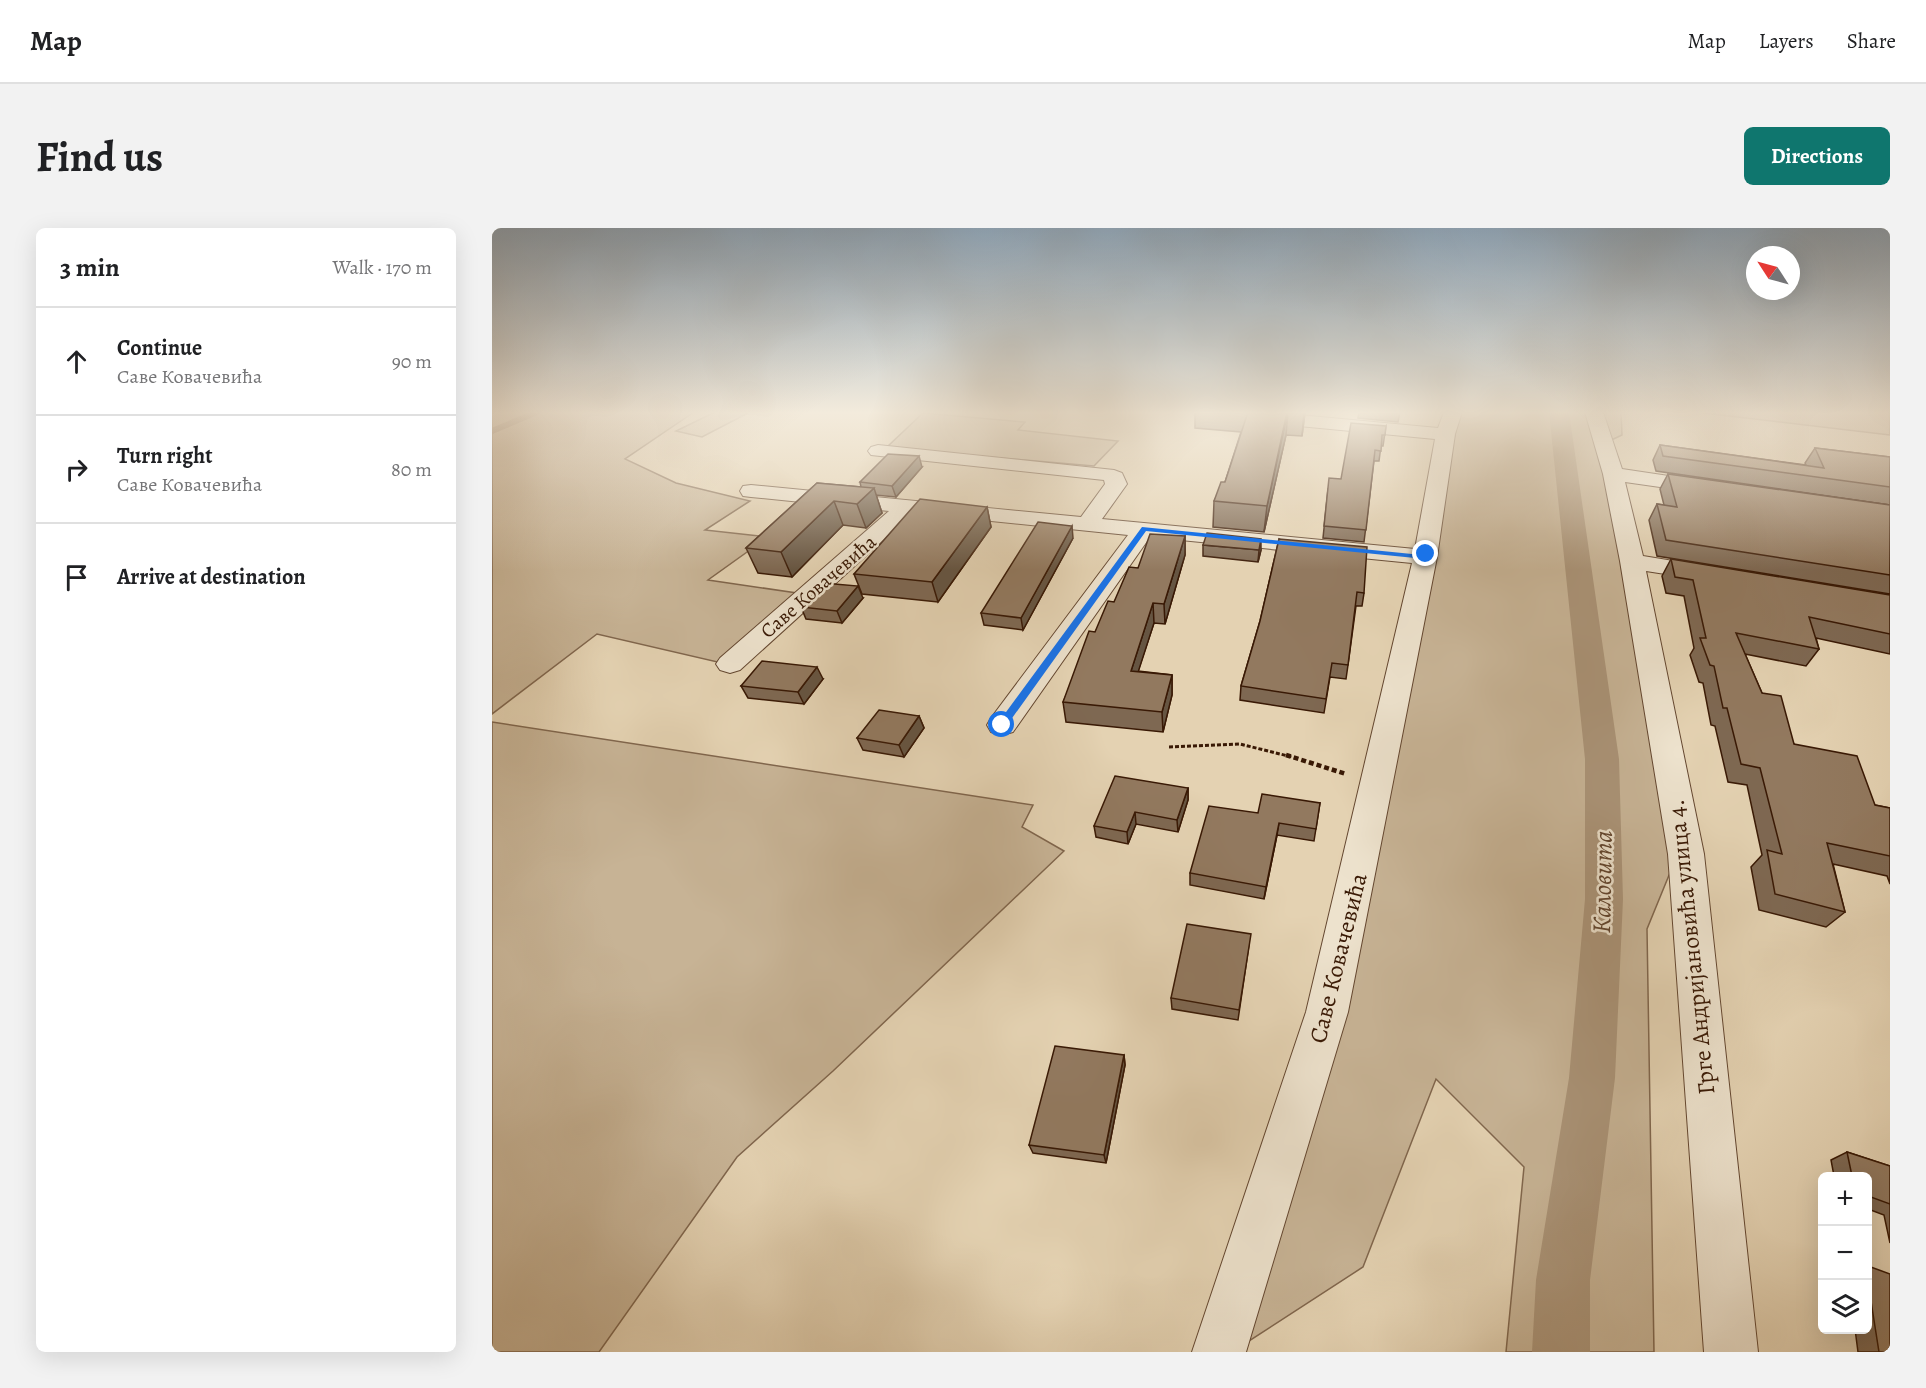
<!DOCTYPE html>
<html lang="en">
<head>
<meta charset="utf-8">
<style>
	:root { --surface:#fff; --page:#f2f2f2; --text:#202124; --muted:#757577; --line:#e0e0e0; --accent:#0f766e }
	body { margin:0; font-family:Alegreya,serif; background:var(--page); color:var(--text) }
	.controls { position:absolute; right:18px; bottom:18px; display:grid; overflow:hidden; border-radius:9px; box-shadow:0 6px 24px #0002 }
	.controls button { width:54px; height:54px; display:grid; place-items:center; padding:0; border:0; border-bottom:2px solid var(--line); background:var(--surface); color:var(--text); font:30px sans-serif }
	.compass { position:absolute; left:1254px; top:18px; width:54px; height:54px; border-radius:50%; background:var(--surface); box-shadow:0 6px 24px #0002; rotate:306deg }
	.stop { position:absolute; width:18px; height:18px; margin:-14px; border:4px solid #1a73e8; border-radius:50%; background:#fff }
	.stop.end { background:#1a73e8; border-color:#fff; box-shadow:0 2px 6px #0008 }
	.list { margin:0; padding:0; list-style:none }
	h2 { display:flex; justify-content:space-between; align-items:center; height:78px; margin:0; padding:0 24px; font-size:26px }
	h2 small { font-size:20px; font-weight:400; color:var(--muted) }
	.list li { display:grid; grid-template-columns:39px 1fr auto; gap:18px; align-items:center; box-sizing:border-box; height:108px; padding:0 24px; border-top:2px solid var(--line) }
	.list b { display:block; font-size:22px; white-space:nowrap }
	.list p { margin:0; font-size:20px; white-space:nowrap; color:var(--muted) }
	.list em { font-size:20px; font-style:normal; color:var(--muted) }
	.icon { flex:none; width:33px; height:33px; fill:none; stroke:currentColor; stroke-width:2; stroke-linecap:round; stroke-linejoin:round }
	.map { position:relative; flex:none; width:1398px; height:1124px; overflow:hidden; border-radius:9px }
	header { display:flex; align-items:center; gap:36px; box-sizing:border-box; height:84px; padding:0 30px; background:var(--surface); border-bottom:2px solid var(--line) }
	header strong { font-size:28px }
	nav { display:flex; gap:33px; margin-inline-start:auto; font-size:21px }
	.intro { display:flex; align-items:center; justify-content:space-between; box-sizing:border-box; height:144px; padding:0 36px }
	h1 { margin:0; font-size:42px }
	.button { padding:15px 27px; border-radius:9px; background:var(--accent); color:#fff; font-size:21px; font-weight:700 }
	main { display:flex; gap:36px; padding:0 36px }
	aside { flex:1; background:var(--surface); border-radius:9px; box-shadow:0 6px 24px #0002 }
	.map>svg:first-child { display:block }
</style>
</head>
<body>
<header>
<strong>Map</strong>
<nav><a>Map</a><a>Layers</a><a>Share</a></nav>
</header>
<div class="intro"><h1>Find us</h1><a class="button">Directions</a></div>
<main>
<aside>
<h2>3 min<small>Walk · 170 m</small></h2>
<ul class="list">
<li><svg class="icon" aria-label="ahead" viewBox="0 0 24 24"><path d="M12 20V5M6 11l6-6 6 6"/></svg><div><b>Continue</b><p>Саве Ковачевића</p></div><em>90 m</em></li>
<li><svg class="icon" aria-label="right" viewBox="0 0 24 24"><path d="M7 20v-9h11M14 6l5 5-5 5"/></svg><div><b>Turn right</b><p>Саве Ковачевића</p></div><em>80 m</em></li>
<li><svg class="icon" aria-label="arrive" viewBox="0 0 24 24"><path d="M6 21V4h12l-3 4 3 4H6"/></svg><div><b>Arrive at destination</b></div></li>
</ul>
</aside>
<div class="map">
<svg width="1398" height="1124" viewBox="0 0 1398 1124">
	<rect width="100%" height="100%" fill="#e4d2b2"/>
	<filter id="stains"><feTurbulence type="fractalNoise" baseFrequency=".00333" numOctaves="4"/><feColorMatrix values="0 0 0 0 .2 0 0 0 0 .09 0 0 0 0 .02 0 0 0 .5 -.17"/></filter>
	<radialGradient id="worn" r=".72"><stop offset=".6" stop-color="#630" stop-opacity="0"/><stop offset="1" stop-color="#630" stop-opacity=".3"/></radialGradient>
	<g fill="#c7b395" stroke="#80664d" stroke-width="1.5">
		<path d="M0 184H202L133 231 184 255 258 273 213 302 276 309 216 352 312 366 234 436 105 406 0 486Z"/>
		<path d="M223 184H258L210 209 184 203Z"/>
		<path d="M966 184H1129L1130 207 1111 216 1191 613 1155 701 1162 1124H1014L1032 939 944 851 871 1039 740 1124H727L837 776 948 238 963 208Z"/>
		<path d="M1203 184H1398V207Z"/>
		<path d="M431 185 533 194 526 202 626 213 602 238 394 220Z"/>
		<path d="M0 494 541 577 530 599 572 623 341 843 245 929 107 1124H0Z"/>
	</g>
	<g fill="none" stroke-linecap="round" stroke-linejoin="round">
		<path stroke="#7d6249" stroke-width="6" d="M0 203 45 184"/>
		<path fill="#aa9377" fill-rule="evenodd" d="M1057 184H1077L1127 531 1131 671 1123 850 1098 1052V1124H1040L1044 1052 1077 850 1093 671V531Z"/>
		<defs>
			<g id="street">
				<path d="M702 184H776L946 200 952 184H970L963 206 945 329 856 784 754 1124H700L814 784 920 335 658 309 521 504 510 507 499 504 495 497 499 490 636 307 421 285 248 442 238 445 228 442 224 436 228 430 397 283 259 269 251 268 248 263 251 258 259 257 589 289 613 256 612 252 379 227 376 223 379 219 386 217 622 242 630 245 635 256 610 291 923 321 943 211 711 189 705 188Z"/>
				<path d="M1093 184H1111L1130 241 1217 254 1224 256 1228 260 1224 264 1217 266 1133 254 1151 328 1218 339 1227 341 1230 346 1227 351 1218 353 1154 343 1212 626 1266 1124H1212L1176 626 1128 333 1111 246Z"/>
			</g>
		</defs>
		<use href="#street" stroke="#644730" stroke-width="2"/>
		<path stroke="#391905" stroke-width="3" stroke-dasharray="4 2" stroke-linecap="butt" d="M677 519 748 516 800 529"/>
		<path stroke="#391905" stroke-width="4.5" stroke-dasharray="5 3" stroke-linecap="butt" d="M794 527 854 546"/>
		<use href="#street" fill="#ede2cd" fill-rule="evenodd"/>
	</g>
	<g fill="#7e6852" stroke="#391905" stroke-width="1.5">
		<path d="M703 184H814L813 185 810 208 794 207 772 304 721 299 722 273 733 254 749 204 703 200Z"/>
		<path d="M867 184H908L906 194 866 190Z"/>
		<path d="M894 198 891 218H889L887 233H882L872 314 831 310 836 261 849 251Z"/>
		<path d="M1168 217 1314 237 1313 235 1323 220 1398 229V277L1164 243 1161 232Z"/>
		<path d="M430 239 404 269 384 267 390 285 374 300 351 297 300 349 266 345 254 320 325 255 369 259 368 254Z"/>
		<path d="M1176 246 1398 277V366L1165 328 1157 292 1165 276 1172 277 1168 261Z"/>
		<path d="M495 279 499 299 446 374 370 366 362 346Z"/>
		<path d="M693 308V327L673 396 662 395 646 443 680 447V467L671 504 574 494 571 474 603 404 622 374 646 340Z"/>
		<path d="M581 310 531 402 492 397 489 385Z"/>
		<path d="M787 311 872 365 870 378H864L856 437 854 451 838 449 832 485 748 472 749 458 768 393Z"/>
		<path d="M711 317 769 322 766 334 711 328Z"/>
		<path d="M1179 331 1398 367V426L1324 410 1327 421 1314 438 1253 426 1270 465 1302 516 1383 577 1398 580V656L1395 648 1341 636 1353 684 1334 699 1267 682 1259 639 1270 627 1255 557 1236 554 1223 498 1219 497 1211 455 1207 454 1198 427 1202 420 1192 368 1174 365 1170 348Z"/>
		<path d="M371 370 350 395 314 391 309 379Z"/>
		<path d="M331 451 312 476 256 470 249 458Z"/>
		<path d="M427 488 432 500 412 529 371 522 365 510Z"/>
		<path d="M696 560V572L686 604 644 596 636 616 604 609 602 598Z"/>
		<path d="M828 575 822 613 785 607 772 671 698 657V645L766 585Z"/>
		<path d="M757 717 746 792 680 781 679 770Z"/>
		<path d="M632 827 633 837 614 935 541 925 537 917Z"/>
		<path d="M1355 924 1398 938V1015L1392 987 1376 981V948H1342L1339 932Z"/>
		<path d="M1376 1038 1398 1124H1366L1363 1101H1376Z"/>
	</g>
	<g fill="#665542" stroke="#391905" stroke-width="1.5">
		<path d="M796 184 794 207 772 304 775 278Z"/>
		<path d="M812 184H813L810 208Z"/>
		<path d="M427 228 430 239 404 269 400 258Z"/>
		<path d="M382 260 390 285 374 300 365 276Z"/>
		<path d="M342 273 351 297 300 349 289 324Z"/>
		<path d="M495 279 499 299 446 374 440 354Z"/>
		<path d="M580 298 581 310 531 402 529 390Z"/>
		<path d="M693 308V327L673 396 672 376Z"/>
		<path d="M769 311V322L766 334 767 322Z"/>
		<path d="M366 358 371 370 350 395 345 383Z"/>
		<path d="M661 375 662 395 640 463 639 443Z"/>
		<path d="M325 439 331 451 312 476 306 464Z"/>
		<path d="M680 447V467L671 504 670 484Z"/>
		<path d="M427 488 432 500 412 529 407 517Z"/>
		<path d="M696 560V572L686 604 685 592Z"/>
		<path d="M643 584 644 596 636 616 635 604Z"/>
		<path d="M787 595 785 607 772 671 774 659Z"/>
		<path d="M632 827 633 837 614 935 612 927Z"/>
	</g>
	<g fill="#92795f" stroke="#391905" stroke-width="1.5">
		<path d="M756 184H795L775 278 722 273 729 254H733Z"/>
		<path d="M859 195 894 198 893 207H890L889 223 883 222 874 302 832 298 837 250 849 251Z"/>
		<path d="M1168 217 1332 240 1323 220 1398 229V259L1171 228Z"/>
		<path d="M396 226 427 228 400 258 368 254Z"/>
		<path d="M1176 246 1398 277V347L1174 312 1165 276 1185 279Z"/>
		<path d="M325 255 382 260 365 276 342 273 289 324 254 320Z"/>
		<path d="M428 271 495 279 440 354 362 346Z"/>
		<path d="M546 294 580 298 529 390 489 385Z"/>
		<path d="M715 305 769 311 767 322 711 317Z"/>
		<path d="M658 306 693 308 672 376 661 375 639 443 680 447 670 484 571 474 597 403 603 404 616 373 622 374 637 339 646 340Z"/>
		<path d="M787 311 875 319 872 365 865 364 856 437 840 435 834 471 749 458 768 393Z"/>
		<path d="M1179 331 1398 367V406L1317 389 1327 421 1244 405 1270 465 1289 468 1302 516 1365 528 1383 577 1398 580V628L1335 615 1353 684 1283 666 1275 622 1290 626 1268 540 1249 536 1235 480H1231L1222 438 1218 437 1208 410H1214L1201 352 1183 349Z"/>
		<path d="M331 355 366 358 345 383 309 379Z"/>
		<path d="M270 433 325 439 306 464 249 458Z"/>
		<path d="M387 482 427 488 407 517 365 510Z"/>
		<path d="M623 548 696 560 685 592 643 584 635 604 602 598Z"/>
		<path d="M770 566 828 575 824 601 787 595 774 659 698 645 717 578 766 585Z"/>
		<path d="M695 696 759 706 747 782 679 770Z"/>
		<path d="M563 818 632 827 612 927 537 917Z"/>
		<path d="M1355 924 1398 938V976L1376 968V948H1360Z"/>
		<path d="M1376 1038 1398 1046V1124H1387L1376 1054Z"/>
	</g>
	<linearGradient id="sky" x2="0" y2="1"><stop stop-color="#8fa7bb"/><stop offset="0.54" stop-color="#f3ebdc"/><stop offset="1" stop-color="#f3ebdc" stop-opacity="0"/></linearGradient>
	<rect width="1398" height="342" fill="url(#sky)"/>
	<path fill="#1a73e8" d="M650 299 930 327 934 324 937 326 933 331 654 303 513 500H506V495Z"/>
	<g text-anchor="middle" stroke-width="5" stroke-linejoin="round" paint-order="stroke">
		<g font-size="20" fill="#391905" stroke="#ede2cd">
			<text transform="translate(326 358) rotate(-41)" y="7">Саве Ковачевића</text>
		</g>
		<g font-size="24" fill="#391905" stroke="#ede2cd">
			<text transform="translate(1199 719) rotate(-96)" y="8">Грге Андријановића улица 4.</text>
			<text transform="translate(846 730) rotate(-76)" y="8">Саве Ковачевића</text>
		</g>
		<g font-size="26" font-style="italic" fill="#61442d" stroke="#ede2cd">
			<text transform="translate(1110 654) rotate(-89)" y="9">Каловита</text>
		</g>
	</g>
	<rect width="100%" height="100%" filter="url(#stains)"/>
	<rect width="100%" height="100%" fill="url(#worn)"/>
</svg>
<div class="controls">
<button>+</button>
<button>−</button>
<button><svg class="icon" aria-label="layers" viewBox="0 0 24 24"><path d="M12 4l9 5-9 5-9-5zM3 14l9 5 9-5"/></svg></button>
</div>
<svg class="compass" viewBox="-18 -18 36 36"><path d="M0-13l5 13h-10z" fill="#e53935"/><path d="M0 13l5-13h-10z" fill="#757577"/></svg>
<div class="stop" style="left:510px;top:497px"></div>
<div class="stop end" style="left:934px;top:326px"></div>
</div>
</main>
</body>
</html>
